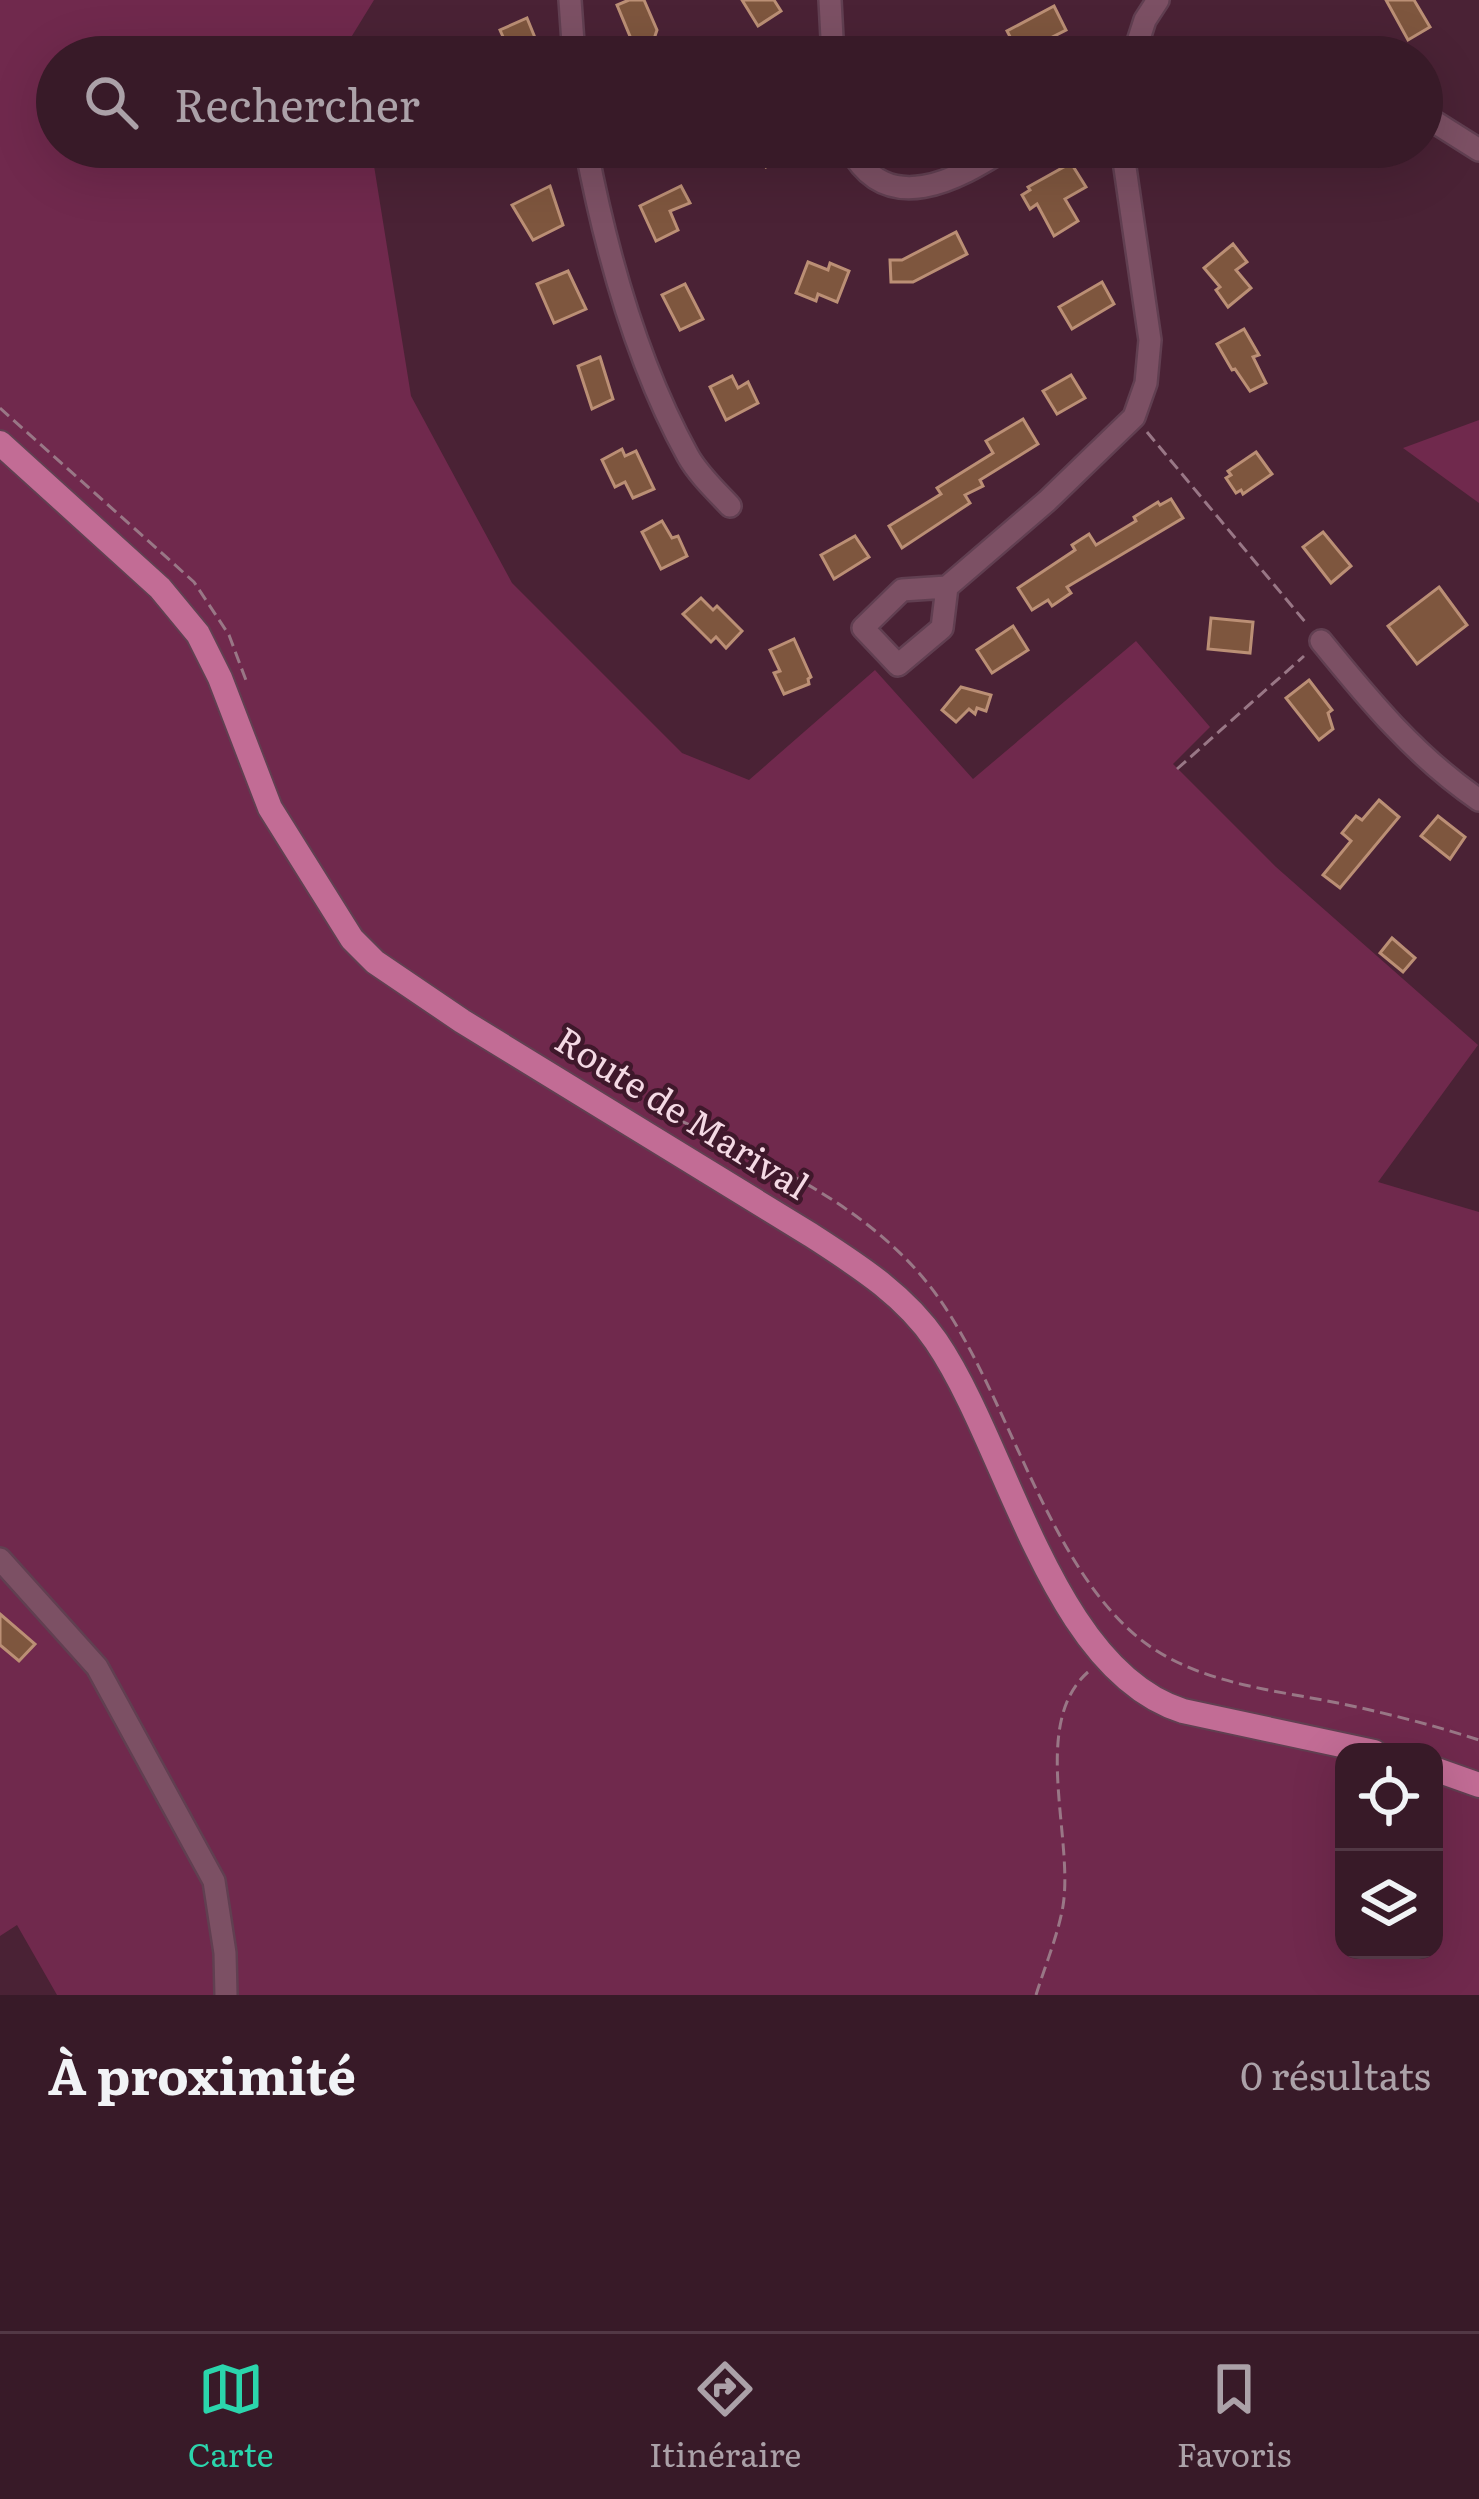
<!DOCTYPE html>
<html lang="fr">
<head>
<meta charset="utf-8">
<style>
	:root { --surface:#381a28; --page:#3f2330; --text:#f1f3f6; --muted:#aba1a8; --line:#523845; --accent:#2bd5ac }
	body { margin:0; font-family:Literata,serif; background:var(--page); color:var(--text) }
	.controls { position:absolute; right:36px; bottom:36px; display:grid; overflow:hidden; border-radius:24px; box-shadow:0 12px 48px #0002 }
	.controls button { width:108px; height:108px; display:grid; place-items:center; padding:0; border:0; border-bottom:3px solid var(--line); background:var(--surface); color:var(--text); font:60px sans-serif }
	.list { margin:0; padding:0; list-style:none }
	h2 { display:flex; justify-content:space-between; align-items:center; height:156px; margin:0; padding:0 48px; font-size:51px }
	h2 small { font-size:39px; font-weight:400; color:var(--muted) }
	.icon { flex:none; width:66px; height:66px; fill:none; stroke:currentColor; stroke-width:2; stroke-linecap:round; stroke-linejoin:round }
	.map { position:relative; flex:none; width:1479px; height:1995px; overflow:hidden }
	.search { position:absolute; background:var(--surface); box-shadow:0 12px 48px #0002; left:36px; right:36px; top:36px; height:132px; display:flex; align-items:center; gap:30px; box-sizing:border-box; padding:0 42px; border-radius:66px; color:var(--muted); font-size:45px }
	.sheet { height:336px; background:var(--surface) }
	nav { display:flex; justify-content:space-around; align-items:center; box-sizing:border-box; height:168px; border-top:3px solid var(--line); background:var(--surface); font-size:33px; color:var(--muted) }
	nav a { display:grid; justify-items:center; gap:6px }
	nav .on { color:var(--accent) }
	.map>svg:first-child { display:block }
</style>
</head>
<body>
<div class="map">
<svg width="1479" height="1995" viewBox="0 0 1479 1995">
	<rect width="100%" height="100%" fill="#4a2235"/>
	<g fill="#70294d" fill-rule="evenodd">
		<path d="M0 0H374L339 57H57V147H371L411 396 512 583 682 753 749 780 875 670 973 779 1136 641 1210 727 1173 764 1276 867 1478 1045 1378 1182 1479 1212V1995H57L17 1925 0 1936ZM1344 1752H1434V1950H1344Z"/>
		<path d="M1479 420V503L1403 448Z"/>
	</g>
	<g fill="#7e563e" stroke="#bb8f75" stroke-width="3">
		<path d="M629 0H644L657 30 653 42 644 46 632 41 617 5Z"/>
		<path d="M742 0H774L781 11 758 26Z"/>
		<path d="M1386 0H1414L1430 27 1408 40Z"/>
		<path d="M1054 6 1066 30 1019 54 1007 31Z"/>
		<path d="M527 18 540 50 512 57 500 30Z"/>
		<path d="M758 147H810L766 167Z"/>
		<path d="M1071 163 1086 187 1065 199 1078 221 1054 236 1037 204 1030 209 1022 195 1030 190 1028 187Z"/>
		<path d="M550 186 563 225 533 240 512 205Z"/>
		<path d="M681 186 690 203 670 211 678 230 656 241 640 206Z"/>
		<path d="M956 232 967 254 913 282H891L890 260H902Z"/>
		<path d="M1233 244 1247 262 1236 270 1251 288 1228 307 1216 290 1220 287 1204 268Z"/>
		<path d="M808 262 828 270 830 263 849 271 837 302 818 294 816 301 796 293Z"/>
		<path d="M568 271 586 309 554 323 537 284Z"/>
		<path d="M1102 282 1114 304 1072 329 1059 307Z"/>
		<path d="M685 284 703 319 680 330 662 295Z"/>
		<path d="M1244 329 1259 355 1253 357 1266 383 1250 391 1235 369 1232 370 1217 344Z"/>
		<path d="M600 357 613 399 592 409 578 366Z"/>
		<path d="M1071 375 1085 398 1057 414 1043 391Z"/>
		<path d="M732 376 738 388 748 382 758 403 726 420 710 387Z"/>
		<path d="M1023 419 1038 444 980 480 983 486 965 495 970 503 902 548 889 526 941 494 937 488 993 453 986 441Z"/>
		<path d="M622 449 625 456 636 451 654 489 633 498 625 482 615 487 602 460Z"/>
		<path d="M1256 452 1272 474 1243 494 1241 490 1236 493 1226 478 1231 475 1228 471Z"/>
		<path d="M1171 499 1183 518 1067 587 1071 593 1052 606 1048 600 1032 610 1018 588 1075 550 1072 545 1089 534 1096 545 1136 521 1134 517 1158 502 1160 505Z"/>
		<path d="M662 521 672 538 678 536 687 556 661 569 642 532Z"/>
		<path d="M1323 532 1351 566 1331 583 1303 547Z"/>
		<path d="M855 536 869 557 834 579 821 555Z"/>
		<path d="M1439 587 1467 625 1417 664 1388 626Z"/>
		<path d="M701 598 713 610 717 606 742 631 726 648 716 637 711 642 683 614Z"/>
		<path d="M1211 618 1253 622 1250 653 1208 649Z"/>
		<path d="M1013 626 1028 650 992 673 977 650Z"/>
		<path d="M794 639 811 677 808 679 809 684 784 694 774 673 780 671 770 650Z"/>
		<path d="M1309 680 1332 710 1328 713 1333 729 1319 740 1286 698Z"/>
		<path d="M961 687 991 695 986 711 977 708 975 714 969 709 956 722 942 710Z"/>
		<path d="M1379 800 1399 817 1340 888 1323 875 1351 841 1342 833 1356 816 1362 820Z"/>
		<path d="M1438 816 1465 837 1450 859 1421 836Z"/>
		<path d="M1392 938 1415 958 1403 972 1380 953Z"/>
		<path d="M0 1614 35 1644 19 1661 0 1645Z"/>
	</g>
	<g fill="none" stroke-linecap="round" stroke-linejoin="round">
		<defs>
			<g id="minor">
				<path d="M570 0 574 57"/>
				<path d="M830 0 833 57"/>
				<path d="M1133 57 1145 20 1158 0"/>
				<path d="M1422 114 1479 150"/>
				<path d="M586 147C606 252 636 362 688 456 698 474 716 491 730 506"/>
				<path d="M849 147C887 219 957 180 1008 147"/>
				<path d="M947 587 942 628 898 665 863 628 902 590 947 587 1047 501 1134 417 1146 383 1150 340 1122 147"/>
				<path d="M1321 641C1369 700 1415 756 1479 800"/>
				<path d="M0 1559 97 1667 214 1881 225 1953 226 1995"/>
			</g>
			<g id="major">
				<path d="M0 443 160 588 198 634 220 678 270 808 352 939 375 962 462 1021 811 1235C857 1265 904 1294 936 1341 1009 1448 1052 1670 1183 1711L1374 1752"/>
				<path d="M1434 1769 1479 1785"/>
			</g>
		</defs>
		<use href="#minor" stroke="#613f51" stroke-width="26"/>
		<use href="#major" stroke="#613f51" stroke-width="28"/>
		<g stroke="#997786" stroke-width="3" stroke-dasharray="12 6" stroke-linecap="butt">
			<path d="M0 408 194 582 229 635 247 683"/>
			<path d="M1147 432 1306 623"/>
			<path d="M1177 769 1304 656"/>
			<path d="M629 1096C738 1150 865 1195 938 1297 1010 1398 1049 1574 1148 1645 1203 1684 1274 1690 1338 1703 1386 1713 1433 1725 1479 1740"/>
			<path d="M1036 1995C1045 1966 1058 1935 1063 1906 1074 1838 1030 1723 1088 1672"/>
		</g>
		<use href="#minor" stroke="#7c5064" stroke-width="21"/>
		<use href="#major" stroke="#c26c95" stroke-width="24"/>
	</g>
	<g text-anchor="middle" stroke-width="9" stroke-linejoin="round" paint-order="stroke">
		<g font-size="36" fill="#f4d9e4" stroke="#3f182b">
			<text transform="translate(682 1113) rotate(32)" y="13">Route de Marival</text>
		</g>
	</g>
</svg>
<div class="controls">
<button><svg class="icon" aria-label="locate" viewBox="0 0 24 24"><circle cx="12" cy="12" r="6"/><path d="M12 2v4M12 18v4M2 12h4M18 12h4"/></svg></button>
<button><svg class="icon" aria-label="layers" viewBox="0 0 24 24"><path d="M12 4l9 5-9 5-9-5zM3 14l9 5 9-5"/></svg></button>
</div>
<div class="search"><svg class="icon" aria-label="search" viewBox="0 0 24 24"><circle cx="10" cy="10" r="6"/><path d="M15 15l6 6"/></svg>Rechercher</div>
</div>
<section class="sheet">
<h2>À proximité<small>0 résultats</small></h2>
<ul class="list">
</ul>
</section>
<nav>
<a class="on"><svg class="icon" aria-label="map" viewBox="0 0 24 24"><path d="M3 6l6-2 6 2 6-2v14l-6 2-6-2-6 2zM9 4v14M15 6v14"/></svg>Carte</a>
<a><svg class="icon" aria-label="directions" viewBox="0 0 24 24"><path d="M12 3l9 9-9 9-9-9zM9 14v-3h6M13 9l2 2-2 2"/></svg>Itinéraire</a>
<a><svg class="icon" aria-label="saved" viewBox="0 0 24 24"><path d="M7 4h10v16l-5-4-5 4z"/></svg>Favoris</a>
</nav>
</body>
</html>
